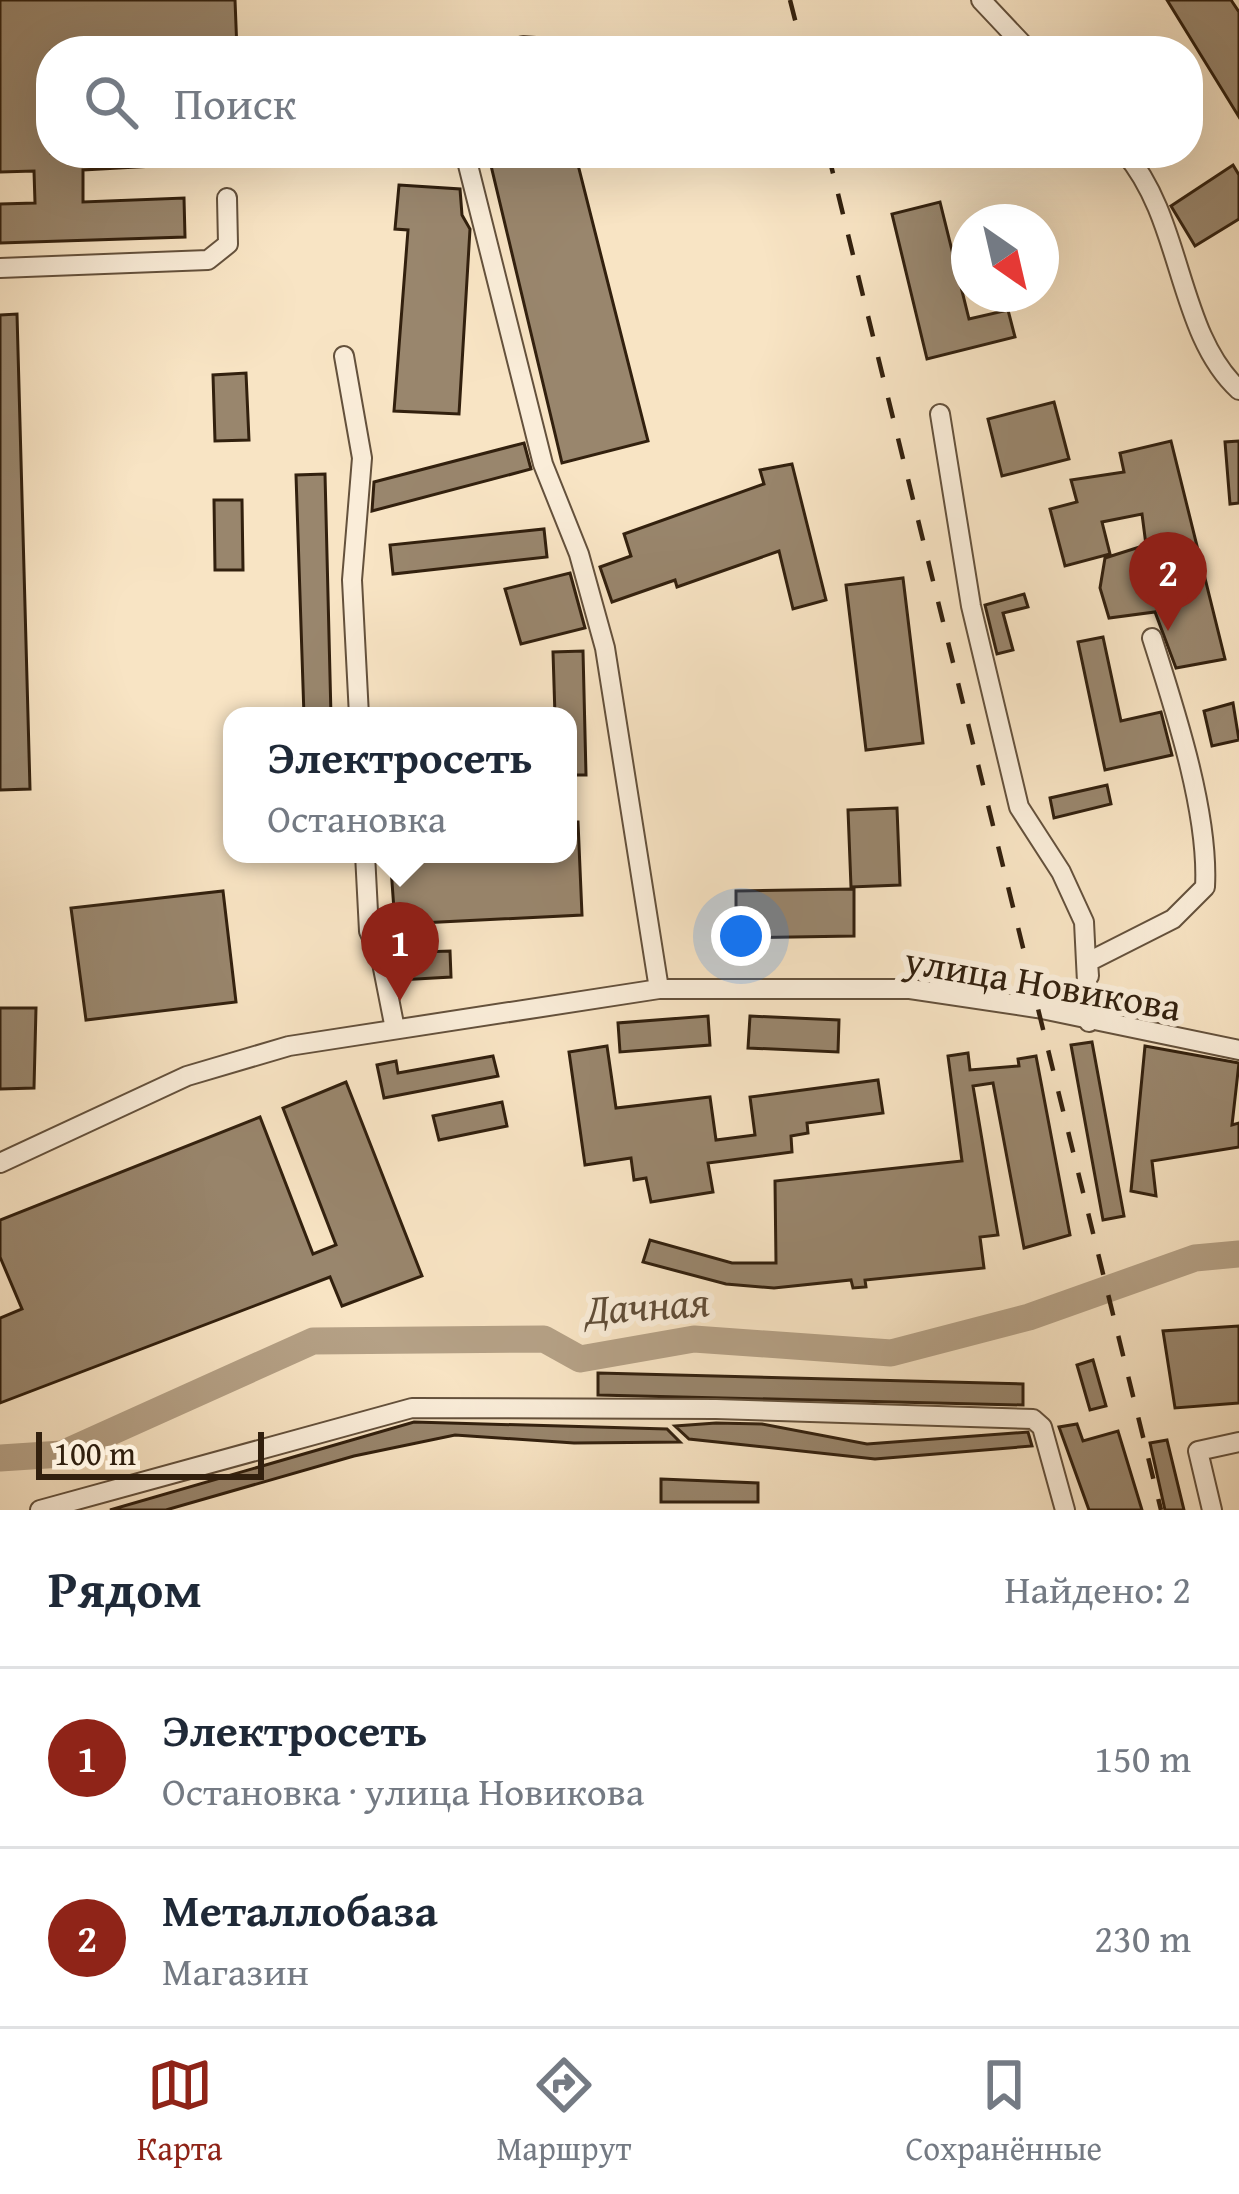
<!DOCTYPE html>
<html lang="ru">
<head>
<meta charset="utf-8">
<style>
	:root { --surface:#fff; --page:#f6f6f7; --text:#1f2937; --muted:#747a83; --line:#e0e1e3; --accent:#8f2418 }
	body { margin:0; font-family:"Gentium Book Plus",serif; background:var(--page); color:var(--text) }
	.compass { position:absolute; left:951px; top:204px; width:108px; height:108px; border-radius:50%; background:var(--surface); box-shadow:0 12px 48px #0002; rotate:146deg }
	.scale { position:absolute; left:36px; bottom:30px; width:228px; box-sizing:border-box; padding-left:12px; border:6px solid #32200e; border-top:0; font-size:33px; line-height:42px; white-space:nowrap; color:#32200e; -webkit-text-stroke:9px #faedd9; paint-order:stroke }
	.you { position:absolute; left:741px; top:936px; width:42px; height:42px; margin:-30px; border:9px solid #fff; border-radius:50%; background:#1a73e8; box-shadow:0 0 0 18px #1a73e833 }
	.badge { display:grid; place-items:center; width:78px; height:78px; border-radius:50%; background:var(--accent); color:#fff; font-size:39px; font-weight:700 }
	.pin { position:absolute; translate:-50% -99px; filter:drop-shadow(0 3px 6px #0008) }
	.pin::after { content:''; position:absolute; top:63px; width:42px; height:36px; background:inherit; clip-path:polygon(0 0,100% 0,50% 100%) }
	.popup { position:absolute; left:223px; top:707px; width:354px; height:156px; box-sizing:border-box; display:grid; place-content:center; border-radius:24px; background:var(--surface); filter:drop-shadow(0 3px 9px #0005); font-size:39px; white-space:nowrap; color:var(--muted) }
	.popup b { font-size:45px; color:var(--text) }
	.popup::after { content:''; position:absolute; left:50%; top:100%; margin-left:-24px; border:24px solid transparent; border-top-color:var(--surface) }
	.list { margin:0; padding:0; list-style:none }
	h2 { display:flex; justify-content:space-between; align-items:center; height:156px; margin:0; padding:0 48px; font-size:51px }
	h2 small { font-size:39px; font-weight:400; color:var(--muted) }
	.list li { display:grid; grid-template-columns:78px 1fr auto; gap:36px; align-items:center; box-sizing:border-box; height:180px; padding:0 48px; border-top:3px solid var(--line) }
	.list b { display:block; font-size:45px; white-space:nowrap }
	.list p { margin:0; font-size:39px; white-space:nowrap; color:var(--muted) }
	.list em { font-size:39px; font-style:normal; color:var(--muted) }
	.icon { flex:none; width:66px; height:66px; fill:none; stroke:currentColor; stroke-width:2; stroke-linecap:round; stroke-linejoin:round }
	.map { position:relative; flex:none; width:1239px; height:1510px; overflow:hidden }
	.search { position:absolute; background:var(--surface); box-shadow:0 12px 48px #0002; left:36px; right:36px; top:36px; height:132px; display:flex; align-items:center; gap:30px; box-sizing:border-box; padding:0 42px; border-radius:48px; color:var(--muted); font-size:45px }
	.sheet { height:516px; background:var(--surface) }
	nav { display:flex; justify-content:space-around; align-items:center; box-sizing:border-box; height:168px; border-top:3px solid var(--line); background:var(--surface); font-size:33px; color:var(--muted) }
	nav a { display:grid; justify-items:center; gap:6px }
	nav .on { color:var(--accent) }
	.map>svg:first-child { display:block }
</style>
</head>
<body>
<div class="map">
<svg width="1239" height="1510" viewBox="0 0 1239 1510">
	<rect width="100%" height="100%" fill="#f8e4c4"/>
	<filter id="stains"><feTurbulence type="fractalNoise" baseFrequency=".00167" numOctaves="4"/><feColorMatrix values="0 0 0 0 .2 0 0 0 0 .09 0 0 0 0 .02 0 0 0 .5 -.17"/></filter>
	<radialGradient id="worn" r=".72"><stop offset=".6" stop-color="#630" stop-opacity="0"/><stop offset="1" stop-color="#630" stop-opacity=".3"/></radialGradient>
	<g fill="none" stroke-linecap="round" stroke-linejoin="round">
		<path stroke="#b5a186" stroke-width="27" d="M0 1458 62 1454 313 1341 544 1339 580 1359 694 1339 891 1353 1029 1317 1195 1258 1239 1254"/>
	</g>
	<g fill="#99866d" stroke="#32200e" stroke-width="3">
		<path d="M0 0H235L237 51H51V153H207V163L83 170V202L184 198 185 237 0 243V204L35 203 34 171 0 172Z"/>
		<path d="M1167 0H1231L1239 12V117Z"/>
		<path d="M488 153H575L648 441 562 463Z"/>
		<path d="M1233 165 1239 175V219L1195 246 1171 206Z"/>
		<path d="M399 185 460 189 462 215 470 229 459 414 394 411 408 230 395 229Z"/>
		<path d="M940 202 969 319 1008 310 1015 337 927 359 892 214Z"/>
		<path d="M17 314 30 789 0 790V315Z"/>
		<path d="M246 373 249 440 215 441 213 375Z"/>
		<path d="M1054 402 1069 459 1002 476 988 419Z"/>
		<path d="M1171 441 1225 659 1176 668 1155 612 1109 618 1100 588 1105 558 1146 545 1142 514 1102 522 1110 554 1065 566 1050 509 1077 502 1071 480 1124 472 1120 453Z"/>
		<path d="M1239 441V503L1230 504 1225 442Z"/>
		<path d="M524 443 531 469 372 511 374 482Z"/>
		<path d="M792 464 826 600 793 609 779 551 677 587 675 580 612 602 600 567 631 556 624 534 764 484 760 470Z"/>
		<path d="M325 474 331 716H304L296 475Z"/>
		<path d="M214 500H242L243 570H215Z"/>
		<path d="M544 529 547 557 393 574 390 545Z"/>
		<path d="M570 573 585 628 521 644 505 589Z"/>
		<path d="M903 578 923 743 866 750 846 585Z"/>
		<path d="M1024 594 1028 607 1003 613 1013 650 997 654 985 605Z"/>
		<path d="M1103 637 1121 721 1161 712 1172 755 1105 770 1078 642Z"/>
		<path d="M583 651 586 775H568V716H555L553 652Z"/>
		<path d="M1233 703 1239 740 1212 746 1204 711Z"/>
		<path d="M1107 785 1111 804 1054 818 1050 798Z"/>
		<path d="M897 808 900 885 851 887 848 810Z"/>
		<path d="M568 822H578L582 915 421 923 422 952 450 951 451 977 399 980 390 854H568Z"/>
		<path d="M854 889V936L736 938V891Z"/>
		<path d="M223 891 236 1002 86 1020 71 908Z"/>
		<path d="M0 1008H36L34 1088 0 1089Z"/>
		<path d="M708 1016 710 1045 620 1052 618 1023Z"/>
		<path d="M750 1016 839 1020 838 1052 748 1048Z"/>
		<path d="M1092 1042 1124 1216 1103 1220 1071 1045Z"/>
		<path d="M607 1046 616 1108 710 1097 716 1140 755 1135 750 1097 878 1080 883 1113 807 1123 808 1133 791 1136 792 1152 708 1163 713 1192 651 1202 646 1178 634 1180 631 1158 585 1165 569 1052Z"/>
		<path d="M1145 1046 1239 1063 1232 1125 1239 1123V1147L1152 1161 1156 1196 1131 1191Z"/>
		<path d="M968 1053 970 1070 1019 1066 1018 1059 1036 1056 1070 1235 1024 1248 993 1083 973 1086 998 1235 980 1237 984 1268 865 1280 866 1287 853 1288 851 1280 774 1288 726 1284 643 1262 650 1240 732 1263H776L775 1181 962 1161 948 1056Z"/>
		<path d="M493 1056 498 1076 384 1098 377 1065 396 1061 398 1073Z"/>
		<path d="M346 1082 422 1276 342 1306 330 1277 0 1403V1318L22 1309 0 1257V1220L260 1117 313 1254 336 1245 283 1108Z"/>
		<path d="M502 1102 507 1126 439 1140 433 1116Z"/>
		<path d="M1239 1326V1403L1175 1408 1163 1331Z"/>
		<path d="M1093 1360 1106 1406 1090 1410 1077 1365Z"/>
		<path d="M598 1373 1023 1384V1405L598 1395Z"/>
		<path d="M414 1422 667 1429 680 1442 574 1443 455 1435 354 1456 166 1510H110Z"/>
		<path d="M716 1423 762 1424 867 1444 1028 1432 1032 1446 875 1459 689 1439 675 1426Z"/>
		<path d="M1077 1424 1083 1441 1118 1431 1142 1510H1089L1059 1427Z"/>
		<path d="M1167 1440 1184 1510H1165L1150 1443Z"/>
		<path d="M661 1479 758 1483V1502H661Z"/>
	</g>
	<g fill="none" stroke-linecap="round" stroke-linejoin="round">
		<defs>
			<g id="minor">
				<path d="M981 0 1029 51"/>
				<path d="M506 51 523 46 586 51"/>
				<path d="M465 153 543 464 579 554 605 648 659 989"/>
				<path d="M1125 153C1183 220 1177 333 1239 390"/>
				<path d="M0 268 208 260 228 244 227 198"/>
				<path d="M344 356 362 458 352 580 359 716"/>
				<path d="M940 414 971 606 1019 807 1061 872 1084 922 1089 1022"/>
				<path d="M365 854 369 931 381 958 395 1029"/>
				<path d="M1089 976 1088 962 1173 919 1205 887C1209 813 1175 710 1152 638"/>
				<path d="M0 1163 187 1076 289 1046 659 989H910L1037 1008 1239 1050"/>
				<path d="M40 1510 412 1408 716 1409 1033 1419 1042 1427 1065 1510"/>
				<path d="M1212 1510 1198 1451 1239 1442"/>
			</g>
		</defs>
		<use href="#minor" stroke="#64513c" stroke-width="22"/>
		<use href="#minor" stroke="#faedd9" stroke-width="18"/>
		<g stroke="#32200e" stroke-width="4.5" stroke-dasharray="21 21" stroke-linecap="butt">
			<path d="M790 0 803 51"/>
			<path d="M828 153 1161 1510"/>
		</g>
	</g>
	<g text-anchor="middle" stroke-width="12" stroke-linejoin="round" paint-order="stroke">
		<g font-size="39" fill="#32200e" stroke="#faedd9">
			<text transform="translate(1043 983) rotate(10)" y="14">улица Новикова</text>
		</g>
		<g font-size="42" font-style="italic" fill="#604d38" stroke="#faedd9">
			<text transform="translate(647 1305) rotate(-4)" y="15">Дачная</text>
		</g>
	</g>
	<rect width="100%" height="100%" filter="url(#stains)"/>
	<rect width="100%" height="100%" fill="url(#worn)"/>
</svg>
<svg class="compass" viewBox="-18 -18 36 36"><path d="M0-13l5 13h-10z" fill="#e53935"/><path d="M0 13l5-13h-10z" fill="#747a83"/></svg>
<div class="scale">100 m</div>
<div class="you"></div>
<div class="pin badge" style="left:400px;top:1001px">1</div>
<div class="popup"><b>Электросеть</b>Остановка</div>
<div class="pin badge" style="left:1168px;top:631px">2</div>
<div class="search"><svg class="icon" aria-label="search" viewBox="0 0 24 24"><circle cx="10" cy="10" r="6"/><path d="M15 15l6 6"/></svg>Поиск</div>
</div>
<section class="sheet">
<h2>Рядом<small>Найдено: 2</small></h2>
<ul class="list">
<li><span class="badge">1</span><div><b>Электросеть</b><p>Остановка · улица Новикова</p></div><em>150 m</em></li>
<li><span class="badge">2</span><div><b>Металлобаза</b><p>Магазин</p></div><em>230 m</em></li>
</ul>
</section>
<nav>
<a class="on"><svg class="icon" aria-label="map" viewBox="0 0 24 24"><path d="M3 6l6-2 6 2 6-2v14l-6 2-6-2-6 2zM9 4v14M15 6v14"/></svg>Карта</a>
<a><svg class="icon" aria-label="directions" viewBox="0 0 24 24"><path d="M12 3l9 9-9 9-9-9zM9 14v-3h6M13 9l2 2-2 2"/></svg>Маршрут</a>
<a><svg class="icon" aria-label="saved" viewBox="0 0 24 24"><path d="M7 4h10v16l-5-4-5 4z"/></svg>Сохранённые</a>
</nav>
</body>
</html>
